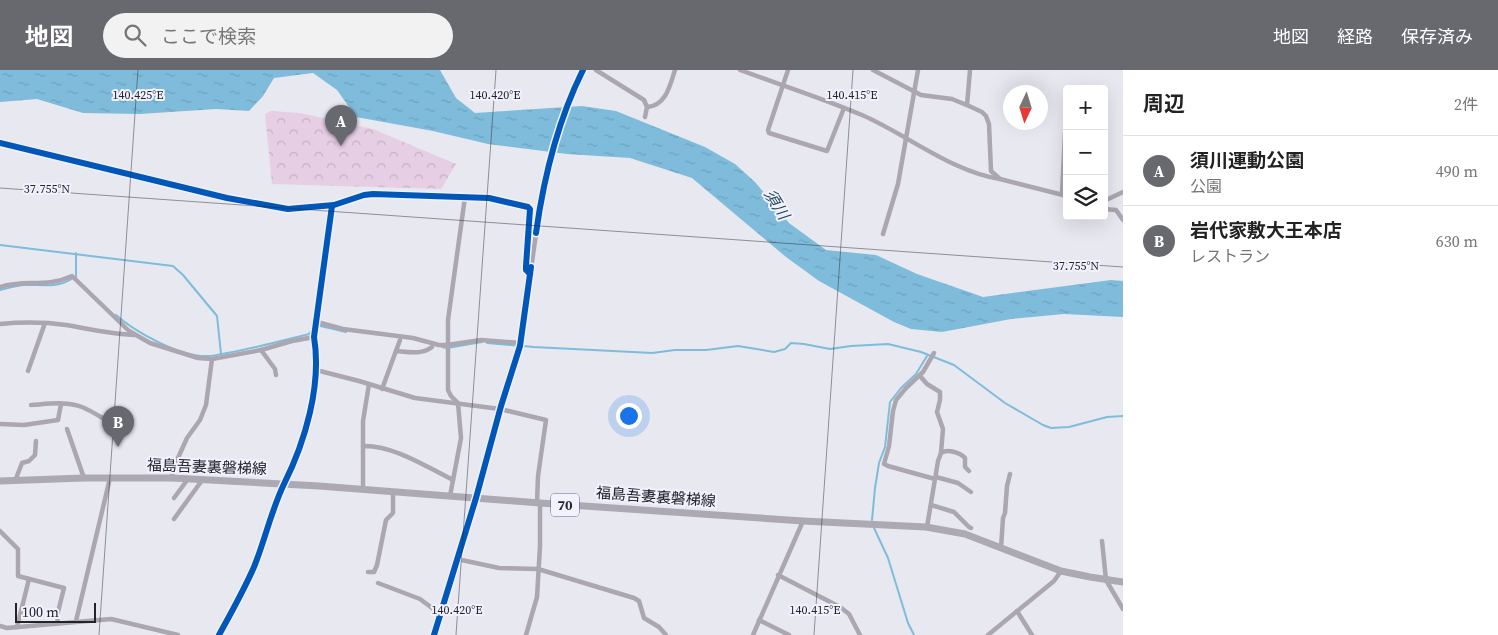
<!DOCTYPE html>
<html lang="ja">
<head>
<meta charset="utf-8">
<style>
	:root { --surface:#fff; --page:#f2f2f2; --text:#222; --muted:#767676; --line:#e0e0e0; --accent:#68686f }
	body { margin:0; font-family:"Source Serif 4","Noto Sans JP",serif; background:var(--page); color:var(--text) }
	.controls { position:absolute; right:15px; top:15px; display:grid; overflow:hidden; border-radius:5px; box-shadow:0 5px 20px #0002 }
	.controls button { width:45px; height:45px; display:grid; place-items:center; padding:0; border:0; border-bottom:1px solid var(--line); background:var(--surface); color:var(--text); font:25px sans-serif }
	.compass { position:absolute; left:1003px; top:15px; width:45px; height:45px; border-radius:50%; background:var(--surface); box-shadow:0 5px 20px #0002; rotate:184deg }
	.scale { position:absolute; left:15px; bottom:12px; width:81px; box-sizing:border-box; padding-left:5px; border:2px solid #232329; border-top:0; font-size:14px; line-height:18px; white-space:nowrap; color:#232329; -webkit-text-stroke:4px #f1f1ff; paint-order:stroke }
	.you { position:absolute; left:628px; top:345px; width:18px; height:18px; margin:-12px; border:4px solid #fff; border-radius:50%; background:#1a73e8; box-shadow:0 0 0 8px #1a73e833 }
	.badge { display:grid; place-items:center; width:32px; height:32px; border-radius:50%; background:var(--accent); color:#fff; font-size:16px; font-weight:700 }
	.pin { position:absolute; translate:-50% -41px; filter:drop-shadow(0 1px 2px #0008) }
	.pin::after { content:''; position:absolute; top:26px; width:18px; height:15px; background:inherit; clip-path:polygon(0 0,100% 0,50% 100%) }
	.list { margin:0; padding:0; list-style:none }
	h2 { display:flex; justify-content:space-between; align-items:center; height:65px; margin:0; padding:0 20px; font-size:21px }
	h2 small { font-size:16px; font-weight:400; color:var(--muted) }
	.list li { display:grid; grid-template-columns:32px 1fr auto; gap:15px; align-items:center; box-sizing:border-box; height:70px; padding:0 20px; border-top:1px solid var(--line) }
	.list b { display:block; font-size:19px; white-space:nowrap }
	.list p { margin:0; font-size:16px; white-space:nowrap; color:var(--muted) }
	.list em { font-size:16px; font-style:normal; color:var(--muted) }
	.icon { flex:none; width:28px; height:28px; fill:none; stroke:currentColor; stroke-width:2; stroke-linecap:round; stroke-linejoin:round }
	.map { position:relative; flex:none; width:1123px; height:565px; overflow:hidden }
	header { display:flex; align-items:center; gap:30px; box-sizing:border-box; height:70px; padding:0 25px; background:var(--accent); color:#fff }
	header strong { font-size:24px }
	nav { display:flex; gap:28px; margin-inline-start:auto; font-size:18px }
	.search { width:350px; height:45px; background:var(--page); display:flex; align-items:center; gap:12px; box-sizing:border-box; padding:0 18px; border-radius:28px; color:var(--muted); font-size:19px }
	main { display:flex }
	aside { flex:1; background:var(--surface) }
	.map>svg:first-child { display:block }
</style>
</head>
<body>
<header>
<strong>地図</strong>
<div class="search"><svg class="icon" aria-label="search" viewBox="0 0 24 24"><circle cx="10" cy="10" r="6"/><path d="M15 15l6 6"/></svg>ここで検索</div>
<nav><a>地図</a><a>経路</a><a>保存済み</a></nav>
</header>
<main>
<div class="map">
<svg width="1123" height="565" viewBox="0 0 1123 565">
	<defs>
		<pattern id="park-crowns" width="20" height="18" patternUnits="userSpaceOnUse" patternTransform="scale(1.25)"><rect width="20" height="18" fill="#e6cee4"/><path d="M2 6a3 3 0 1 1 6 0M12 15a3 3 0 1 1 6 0" fill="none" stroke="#c5b1c4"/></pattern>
		<pattern id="water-ripples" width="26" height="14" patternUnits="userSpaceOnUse" patternTransform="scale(1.25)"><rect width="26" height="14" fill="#7fbcdc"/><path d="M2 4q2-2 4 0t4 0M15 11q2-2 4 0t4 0" fill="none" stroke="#6da1bd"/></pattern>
	</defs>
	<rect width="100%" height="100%" fill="#e7e8f0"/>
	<path fill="url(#park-crowns)" d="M271 41 300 43 373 59 456 94 441 119 272 114 265 44Z"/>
	<path fill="url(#water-ripples)" d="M0 0H440L456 28 475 43 582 36 616 41 705 77 735 94 755 112 789 153 826 180 876 185 917 204 983 227 1111 210 1123 211V247L1064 244 1011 249 942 262 911 259 894 252 819 211 786 187 692 108 630 88 567 84 488 74 433 61 356 47 337 20 313 3 274 8 263 26 249 41 216 39 140 44 83 43 37 29 0 32Z"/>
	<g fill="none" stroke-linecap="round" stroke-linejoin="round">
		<g stroke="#7fbcdc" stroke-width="2">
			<path d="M0 175 173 196 183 205 217 246 221 284"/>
			<path d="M76 208V183"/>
			<path d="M0 220C7 218 16 216 23 215 41 214 57 219 73 208"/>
			<path d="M116 245C135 262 182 288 208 286 214 286 221 284 227 283 255 278 281 271 309 264L312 260V254L346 262"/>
			<path d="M487 273 534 277 652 283 675 280H706L738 276 774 282 785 279 791 273 804 274 830 279 851 276 888 274 921 282 954 295 1005 333 1043 355 1051 358 1069 357 1107 347 1123 346"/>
			<path d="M442 277 447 278 482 272"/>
			<path d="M872 450 875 418 879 393 885 377 890 332 901 318 916 304 927 286"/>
			<path d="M874 458 888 488 908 553 914 565"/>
		</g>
		<g stroke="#aba6af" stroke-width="4.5">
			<path d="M596 0 644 30 647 37 645 47"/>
			<path d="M740 0C781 15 822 28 862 45 906 64 952 102 1000 109"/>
			<path d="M788 0 768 60 769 63 827 81 844 38"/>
			<path d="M873 0 921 25 952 29 969 36 982 42 986 46 989 54 991 101 1000 109 1067 126"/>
			<path d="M967 35 970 0"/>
			<path d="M647 37C666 36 670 15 675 0"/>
			<path d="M0 73 227 128 288 139 334 135 364 125 373 124 489 128 528 137 530 139 526 196V200L530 204"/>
			<path d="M1062 124 1065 63 1067 62"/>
			<path d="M1104 131 1123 122"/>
			<path d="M1104 139 1116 140 1123 150"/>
			<path d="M883 164 898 114 918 0"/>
			<path d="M0 217C24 209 47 218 72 206L129 261 150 273 198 288 212 289 261 280 292 271 314 267"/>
			<path d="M317 252 343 259 413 268 439 275H447L481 270 521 273"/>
			<path d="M0 254C22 252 44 252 66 255 90 259 110 264 135 265"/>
			<path d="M261 280 275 299 276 305"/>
			<path d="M396 281C408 282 422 285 432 277"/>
			<path d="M934 283 923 302 906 318 896 330 893 341 889 376 884 394 888 396 935 409"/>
			<path d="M316 300 359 311 415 328 500 339 546 350 538 406 537 433"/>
			<path d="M28 301 45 253"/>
			<path d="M920 306 927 314 940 322V330L937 342 943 359 941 383"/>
			<path d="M382 319 400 270"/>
			<path d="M31 335C47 334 67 331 82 337 92 341 102 348 111 353"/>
			<path d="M0 354 24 355 58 350 61 334"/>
			<path d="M67 359 84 408"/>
			<path d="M363 376V351L369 314"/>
			<path d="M936 407 958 413 971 422"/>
			<path d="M172 408 173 399 187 368 200 350 206 335 212 289"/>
			<path d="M15 411 22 393 29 391 35 385 36 371"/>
			<path d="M363 420V376C393 375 427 397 453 410"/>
			<path d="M450 426 461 368 458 333 451 326 448 320V250L465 127"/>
			<path d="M174 428 188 409"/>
			<path d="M476 428 501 336 520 276 543 115 562 48 583 0"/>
			<path d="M931 435 954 442 969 457 971 458"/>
			<path d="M174 449 203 409"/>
			<path d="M927 457 938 391 941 383C947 379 960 382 965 388V397L969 401"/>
			<path d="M0 461 18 479V506L64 518 57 546 58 553"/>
			<path d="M1102 471 1106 510 1123 539"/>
			<path d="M1001 478 1003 448 1005 443 1007 416 1010 404"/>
			<path d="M457 489 499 498 538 499 634 528 639 531 644 548 659 557 666 565"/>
			<path d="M368 502H374L377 495 386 450 393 443V422"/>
			<path d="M778 505 840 537 849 544 860 565"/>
			<path d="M378 513 420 529 440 544"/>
			<path d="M1017 541 1032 565"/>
			<path d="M759 550 789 565"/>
			<path d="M76 551 110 408"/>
			<path d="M0 556 7 558 111 549 178 565"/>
			<path d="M17 557 29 509"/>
			<path d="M219 565C231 543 244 520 254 497 265 470 271 441 284 414 305 372 322 315 314 267L332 136"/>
			<path d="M526 565 537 527 540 476V433"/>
			<path d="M753 565 803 451"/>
			<path d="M988 565 1054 511 1061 501"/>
		</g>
		<path stroke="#aaa5b0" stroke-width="6" d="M434 565 476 428"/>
		<path stroke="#aca8b4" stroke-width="7" d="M0 411 84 408H172L319 416 540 433 803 451 926 457 965 464 1061 501 1090 507 1123 512"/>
		<defs>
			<g id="cycleway">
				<path d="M0 73 227 128 288 139 334 135 364 125 373 124 489 128 528 137 530 139 526 196V200L530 204"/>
				<path d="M536 163C544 106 557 52 583 0"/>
				<path d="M219 565C231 543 244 520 254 497 265 470 271 441 284 414 305 372 322 315 314 267L332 136"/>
				<path d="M434 565 476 428 501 336 520 276 531 197"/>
			</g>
		</defs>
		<use href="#cycleway" stroke="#f1f1ff" stroke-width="9"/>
		<use href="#cycleway" stroke="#0057b8" stroke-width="6"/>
	</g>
	<path fill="none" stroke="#232329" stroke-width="1" stroke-opacity="0.45" d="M0 118 1123 197M99 565 138 0M456 565 496 0M814 565 853 0"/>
	<g text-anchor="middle" stroke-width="4" stroke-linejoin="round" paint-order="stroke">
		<rect fill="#f1f1ff" stroke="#616169" stroke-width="1" x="551" y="423.5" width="28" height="23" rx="4"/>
		<g font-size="14" font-weight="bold" fill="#232329">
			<text x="565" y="440">70</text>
		</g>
		<g font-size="15" fill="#232329" stroke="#f1f1ff">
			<text transform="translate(207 397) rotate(2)" y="5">福島吾妻裏磐梯線</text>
			<text transform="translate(656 427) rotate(4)" y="5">福島吾妻裏磐梯線</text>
		</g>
		<g font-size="16" font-style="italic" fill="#22475a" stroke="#f1f1ff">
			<text transform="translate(777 134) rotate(58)" y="6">須川</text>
		</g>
	</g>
	<g font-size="12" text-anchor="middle" fill="#232329" stroke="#f1f1ff" stroke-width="4" stroke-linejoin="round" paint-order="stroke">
		<text x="138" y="29">140.425°E</text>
		<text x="495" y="29">140.420°E</text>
		<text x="852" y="29">140.415°E</text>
		<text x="47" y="123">37.755°N</text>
		<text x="1076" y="200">37.755°N</text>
		<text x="457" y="544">140.420°E</text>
		<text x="815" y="544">140.415°E</text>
	</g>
</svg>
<div class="controls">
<button>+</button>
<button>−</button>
<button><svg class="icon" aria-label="layers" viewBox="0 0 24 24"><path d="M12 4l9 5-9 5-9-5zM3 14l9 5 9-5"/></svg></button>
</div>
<svg class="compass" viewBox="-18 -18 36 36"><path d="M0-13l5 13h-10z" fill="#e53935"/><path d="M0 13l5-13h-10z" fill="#767676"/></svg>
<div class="scale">100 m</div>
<div class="you"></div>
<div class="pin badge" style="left:341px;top:76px">A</div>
<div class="pin badge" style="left:118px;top:377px">B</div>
</div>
<aside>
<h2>周辺<small>2件</small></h2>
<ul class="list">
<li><span class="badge">A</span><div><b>須川運動公園</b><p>公園</p></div><em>490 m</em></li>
<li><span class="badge">B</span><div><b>岩代家敷大王本店</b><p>レストラン</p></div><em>630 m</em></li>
</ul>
</aside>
</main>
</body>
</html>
